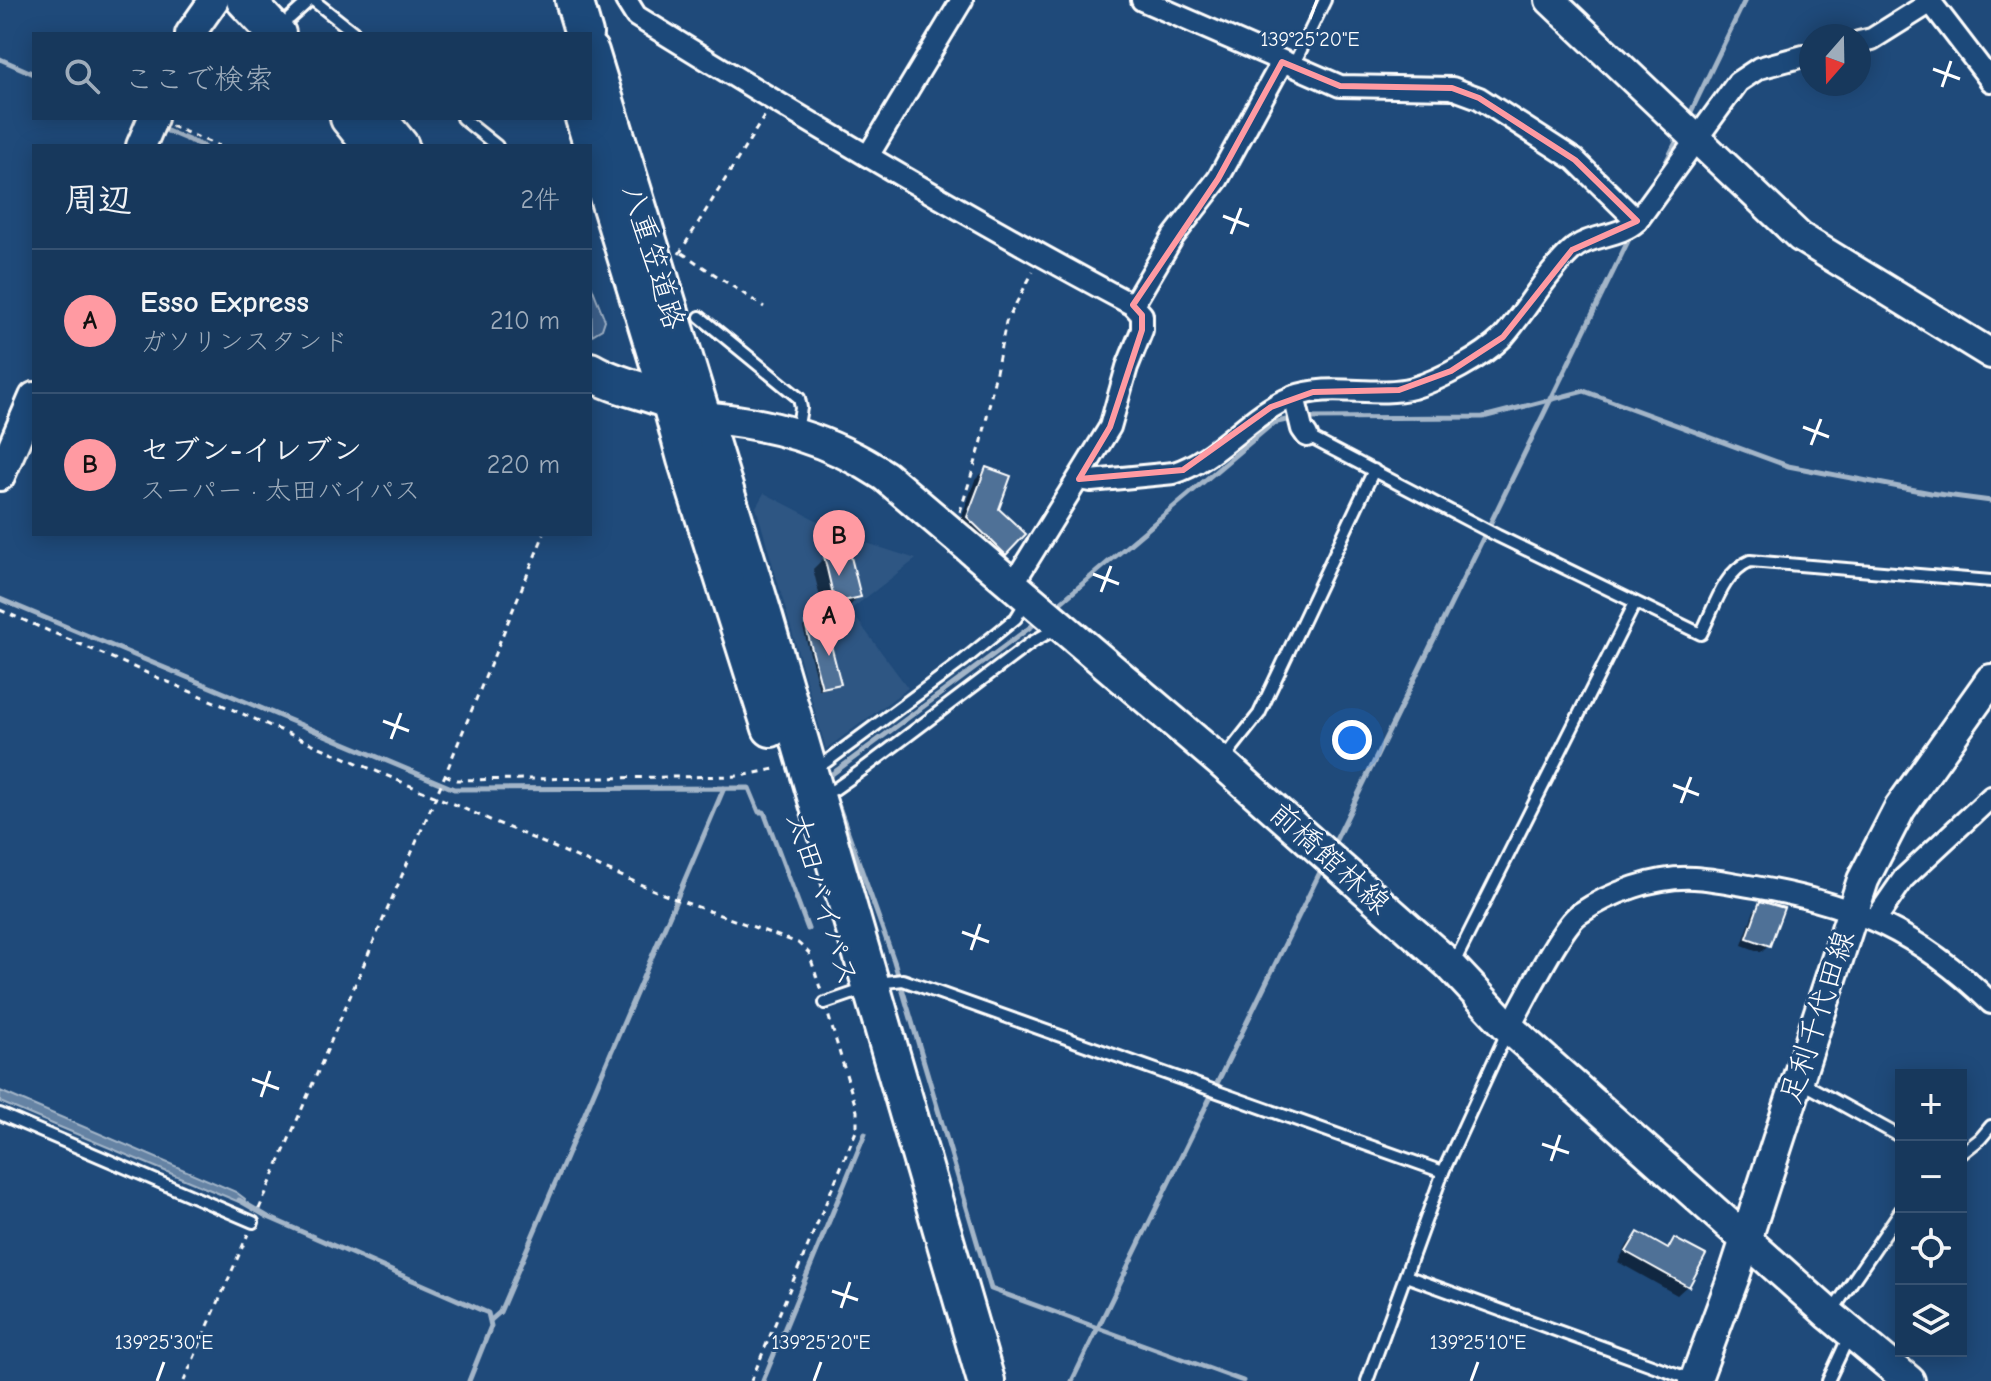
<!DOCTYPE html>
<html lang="ja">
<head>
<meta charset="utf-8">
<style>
	:root { --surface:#17385c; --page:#244365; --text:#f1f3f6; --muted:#9eacbb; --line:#365272; --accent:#ff9aa2 }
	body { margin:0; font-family:"Comic Neue","Klee One",sans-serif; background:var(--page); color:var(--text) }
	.controls { position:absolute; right:24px; bottom:24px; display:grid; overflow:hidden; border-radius:0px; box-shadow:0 4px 20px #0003 }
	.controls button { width:72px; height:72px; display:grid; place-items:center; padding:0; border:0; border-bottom:2px solid var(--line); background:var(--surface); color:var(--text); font:40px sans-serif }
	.compass { position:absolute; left:1799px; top:24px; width:72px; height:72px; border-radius:50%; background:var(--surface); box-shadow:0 4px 20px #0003; rotate:200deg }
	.you { position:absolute; left:1352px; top:740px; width:28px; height:28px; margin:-20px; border:6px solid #fff; border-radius:50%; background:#1a73e8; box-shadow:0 0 0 12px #1a73e833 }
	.badge { display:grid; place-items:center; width:52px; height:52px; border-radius:50%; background:var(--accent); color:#111; font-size:26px; font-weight:700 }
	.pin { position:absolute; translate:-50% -66px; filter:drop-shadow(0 2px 4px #0008) }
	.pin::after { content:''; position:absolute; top:42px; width:28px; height:24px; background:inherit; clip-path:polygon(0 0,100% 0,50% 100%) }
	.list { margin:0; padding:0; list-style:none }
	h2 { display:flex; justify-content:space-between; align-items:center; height:104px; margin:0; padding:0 32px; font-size:34px }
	h2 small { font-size:26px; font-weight:400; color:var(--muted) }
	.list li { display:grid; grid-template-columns:52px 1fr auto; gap:24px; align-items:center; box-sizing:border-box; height:144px; padding:0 32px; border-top:2px solid var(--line) }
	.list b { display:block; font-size:30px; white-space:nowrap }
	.list p { margin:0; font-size:26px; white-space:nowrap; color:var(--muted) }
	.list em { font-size:26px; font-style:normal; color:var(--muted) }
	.icon { flex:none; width:44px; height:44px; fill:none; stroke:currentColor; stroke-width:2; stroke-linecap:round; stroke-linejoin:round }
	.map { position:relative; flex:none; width:1991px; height:1381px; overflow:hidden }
	.search { position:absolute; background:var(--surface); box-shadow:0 4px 20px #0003; left:32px; top:32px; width:560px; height:88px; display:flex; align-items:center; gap:20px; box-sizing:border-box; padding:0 28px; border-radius:0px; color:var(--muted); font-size:30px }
	.panel { position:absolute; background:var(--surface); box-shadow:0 4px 20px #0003; left:32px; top:144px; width:560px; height:392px; border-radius:0px }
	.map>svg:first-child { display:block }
</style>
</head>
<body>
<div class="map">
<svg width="1991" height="1381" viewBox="0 0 1991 1381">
	<rect width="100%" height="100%" fill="#1f4a7a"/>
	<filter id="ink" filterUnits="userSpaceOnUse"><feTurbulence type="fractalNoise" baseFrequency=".0125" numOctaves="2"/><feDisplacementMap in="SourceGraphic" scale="16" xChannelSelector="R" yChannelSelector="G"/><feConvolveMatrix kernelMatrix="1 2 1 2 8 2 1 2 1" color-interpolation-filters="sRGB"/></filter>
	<g filter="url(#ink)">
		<path fill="#2e5683" d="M764 493 851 538 916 559 850 610 908 688 826 749 756 507Z"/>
		<path fill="#3c618b" stroke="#9eb0c5" stroke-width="2" d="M590 282 605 320 602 329 592 335Z"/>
		<path fill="#6583a4" stroke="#a3b5c8" stroke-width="2" d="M0 1091 236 1192 245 1199 244 1204 0 1102Z"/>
		<g fill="#0007">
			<path d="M986 469 997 510 1023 535 994 564 957 529 975 480Z"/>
			<path d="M825 557 859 596 848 608 824 613 813 569Z"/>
			<path d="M806 624 839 683 836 686 819 690 803 627Z"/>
			<path d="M1761 904 1768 945 1761 952 1742 945 1754 911Z"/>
			<path d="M1638 1234 1665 1250 1674 1240 1687 1286 1677 1295 1618 1262 1628 1244Z"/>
		</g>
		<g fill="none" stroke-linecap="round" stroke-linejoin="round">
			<g stroke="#a3b5c8" stroke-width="5">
				<path d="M0 59 34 74"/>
				<path d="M1688 118 1745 0"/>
				<path d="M160 128 203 146"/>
				<path d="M1661 172 1680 134"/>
				<path d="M1305 418 1483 417 1584 391 1788 466 1931 493 1991 501"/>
				<path d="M0 599 454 789 749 788 759 812H764L808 929"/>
				<path d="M1054 608 1273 423 1295 418"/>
				<path d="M832 774 1040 620"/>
				<path d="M838 804 894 961 991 1289 1243 1381"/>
				<path d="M1332 848 1631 235"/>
				<path d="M239 1200 268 1217 488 1313 491 1326 469 1381"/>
				<path d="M491 1320 500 1312 724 788"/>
				<path d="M763 1381 865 1134"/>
				<path d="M1072 1381 1322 868"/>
			</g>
		</g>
		<g fill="#507197" stroke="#fff" stroke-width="2">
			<path d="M986 467 1011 476 999 509 1026 534 1006 555 967 517Z"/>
			<path d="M849 549 861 597 835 603 824 556Z"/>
			<path d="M824 618 841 684 822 688 805 623Z"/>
			<path d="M1760 901 1784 908 1770 946 1747 938Z"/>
			<path d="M1638 1232 1668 1249 1674 1238 1706 1255 1689 1287 1626 1252Z"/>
		</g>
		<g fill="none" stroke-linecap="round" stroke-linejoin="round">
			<defs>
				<g id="lane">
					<path d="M313 0 356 34"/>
					<path d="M290 18 310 0"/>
					<path d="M1293 66 1325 0"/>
					<path d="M462 118 497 146"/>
					<path d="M700 317 799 398 801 408 797 431"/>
					<path d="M1307 436 1498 536 1701 634C1714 609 1723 572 1750 561L1991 581"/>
					<path d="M1222 761 1259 714 1374 470"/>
					<path d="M815 766 826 762 964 660 1016 618 1027 600"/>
					<path d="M823 794 835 789 862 770 1032 642 1057 628"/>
					<path d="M1451 963 1458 955 1635 603"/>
					<path d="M825 1003 886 982 903 980 1443 1172"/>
					<path d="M1801 1082 1901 1137"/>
					<path d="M0 1114 253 1222"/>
					<path d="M1961 1154 1980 1139 1991 1126"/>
					<path d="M1406 1276 1693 1380"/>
					<path d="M1831 1313 1901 1210"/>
					<path d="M1367 1381 1443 1172 1508 1030"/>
					<path d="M1828 1381 1849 1336"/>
				</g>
				<g id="street">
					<path d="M626 0 636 16C799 117 963 215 1133 305L1142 315V330L1127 367 1110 427 1013 584"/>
					<path d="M1142 0 1340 86 1452 88 1479 98 1575 160 1637 221"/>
					<path d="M1929 0 1991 81"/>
					<path d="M1859 42 1872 39 1931 2"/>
					<path d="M868 156 962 0"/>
					<path d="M1133 305 1173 237 1218 179 1282 62"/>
					<path d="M1294 396 1302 429 1307 436"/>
					<path d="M1079 479 1091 481 1174 473C1217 460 1249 414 1292 397 1331 382 1374 398 1413 388 1440 380 1483 357 1503 337 1527 310 1545 275 1571 251 1589 234 1619 238 1637 221L1738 82 1759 68 1811 54"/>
					<path d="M1875 920 1904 878 1991 797"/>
					<path d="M1509 1028C1523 1004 1560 927 1579 914 1611 892 1656 876 1694 878 1714 879 1735 884 1755 887 1854 904 1919 932 1991 1003"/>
				</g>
				<g id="secondary">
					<path d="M1550 0 1800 237 1991 354"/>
					<path d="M190 34 214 0"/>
					<path d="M141 146 153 118"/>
					<path d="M0 476 34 397"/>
				</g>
				<g id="primary">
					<path d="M703 417C769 423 829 439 885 476L1221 762 1450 965 1509 1028 1830 1315 1909 1381"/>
					<path d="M1695 1381 1734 1276 1863 880 1900 808 1991 680"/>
				</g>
				<g id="highway">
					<path d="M245 0 277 34"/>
					<path d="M574 0 584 34"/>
					<path d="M590 52 763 614 986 1381"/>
					<path d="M349 118 372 146"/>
					<path d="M377 118 400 146"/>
					<path d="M584 118 670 400 686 459 771 728"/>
					<path d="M590 371C620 389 655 391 685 408"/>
				</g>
			</defs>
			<use href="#lane" stroke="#fff" stroke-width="16"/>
			<use href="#street" stroke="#fff" stroke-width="26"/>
			<use href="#secondary" stroke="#fff" stroke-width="34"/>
			<use href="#primary" stroke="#fff" stroke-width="36"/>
			<use href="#highway" stroke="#fff" stroke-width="42"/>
			<g stroke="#fff" stroke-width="3" stroke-dasharray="6 6" stroke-linecap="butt">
				<path d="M171 126 219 146"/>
				<path d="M682 253 764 307"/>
				<path d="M679 254 765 115"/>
				<path d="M960 512 982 441 1006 322 1033 272"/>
				<path d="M0 610 670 897 798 943 809 953 821 991"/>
				<path d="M445 775 456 780 741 776 779 768"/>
				<path d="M259 1209 445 775 544 534"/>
				<path d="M184 1381 248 1234"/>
				<path d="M751 1381 857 1129V1111L828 1014"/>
			</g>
			<use href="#lane" stroke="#1f4a7a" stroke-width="10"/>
			<use href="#street" stroke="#1f4a7a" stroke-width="20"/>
			<use href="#secondary" stroke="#1f4a7a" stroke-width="28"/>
			<use href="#primary" stroke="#1f4a7a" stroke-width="30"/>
			<use href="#highway" stroke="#1f4a7a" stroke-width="36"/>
		</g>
	</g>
	<path fill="none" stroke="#ff9aa2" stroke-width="6" stroke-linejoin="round" d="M1282 62 1340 86 1452 88 1479 98 1575 160 1637 221 1572 250 1503 337 1451 371 1399 390 1313 392 1271 407 1183 470 1079 479 1110 427 1142 330V315L1133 305 1218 179Z"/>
	<path fill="none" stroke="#fff" stroke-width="3" d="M1310 19 1317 0M1933 69 1960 79M1942 87 1951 61M1223 216 1249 226M1231 234 1241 208M1803 427 1829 437M1811 445 1821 419M1093 574 1119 584M1101 592 1111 566M383 721 409 731M391 739 401 713M1673 785 1699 795M1681 803 1691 777M962 932 989 942M971 950 980 924M252 1079 279 1089M261 1097 270 1071M1542 1144 1569 1153M1551 1161 1560 1135M832 1291 858 1300M841 1308 850 1282M157 1381 164 1362M814 1381 821 1362M1471 1381 1478 1362"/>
	<g text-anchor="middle" stroke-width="6" stroke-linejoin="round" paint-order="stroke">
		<g font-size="30" fill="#fff" stroke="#1f4a7a">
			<text transform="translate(654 257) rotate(73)" y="10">八重笠道路</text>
			<text transform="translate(1330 858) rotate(42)" y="10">前橋館林線</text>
			<text transform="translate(823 899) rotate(73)" y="10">太田バイパス</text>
			<text transform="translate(1817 1017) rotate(-72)" y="10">足利千代田線</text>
		</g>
	</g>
	<g font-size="20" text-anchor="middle" fill="#fff" stroke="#1f4a7a" stroke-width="6" stroke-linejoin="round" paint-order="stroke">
		<text x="1310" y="46">139°25'20"E</text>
		<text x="164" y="1349">139°25'30"E</text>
		<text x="821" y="1349">139°25'20"E</text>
		<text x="1478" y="1349">139°25'10"E</text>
	</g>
</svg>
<div class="controls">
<button>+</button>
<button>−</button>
<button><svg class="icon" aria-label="locate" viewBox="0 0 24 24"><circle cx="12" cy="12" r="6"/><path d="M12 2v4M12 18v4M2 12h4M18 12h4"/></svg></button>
<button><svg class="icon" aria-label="layers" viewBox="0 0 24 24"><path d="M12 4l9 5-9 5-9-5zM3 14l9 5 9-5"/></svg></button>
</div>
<svg class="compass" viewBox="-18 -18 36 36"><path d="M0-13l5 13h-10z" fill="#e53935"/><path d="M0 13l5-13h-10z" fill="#9eacbb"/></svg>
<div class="you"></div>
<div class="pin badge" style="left:829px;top:656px">A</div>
<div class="pin badge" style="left:839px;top:576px">B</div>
<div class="search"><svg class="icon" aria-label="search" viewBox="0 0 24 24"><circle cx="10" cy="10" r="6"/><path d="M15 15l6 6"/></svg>ここで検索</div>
<section class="panel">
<h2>周辺<small>2件</small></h2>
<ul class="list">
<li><span class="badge">A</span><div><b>Esso Express</b><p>ガソリンスタンド</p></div><em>210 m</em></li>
<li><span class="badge">B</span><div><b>セブン-イレブン</b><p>スーパー · 太田バイパス</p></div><em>220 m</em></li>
</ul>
</section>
</div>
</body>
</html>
